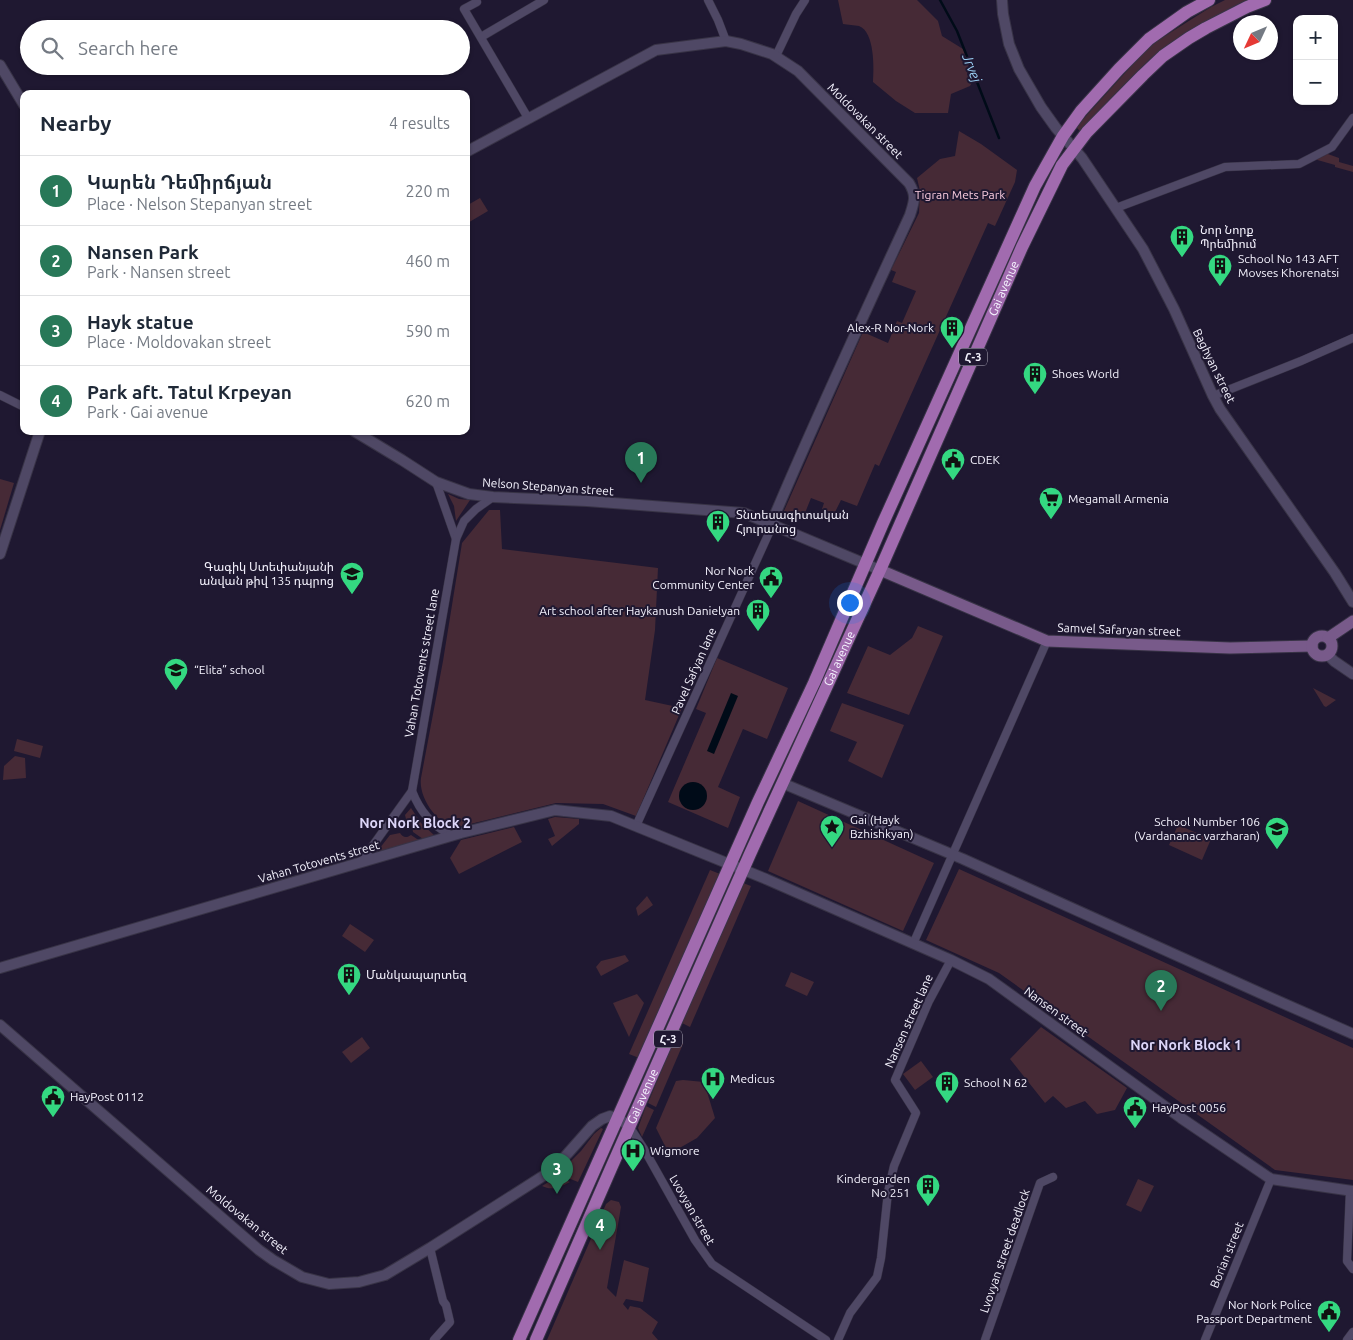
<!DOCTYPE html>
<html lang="en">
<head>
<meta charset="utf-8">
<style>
	:root { --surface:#fff; --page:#f2f2f3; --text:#1f2937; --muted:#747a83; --line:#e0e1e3; --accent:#287858 }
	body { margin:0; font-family:Ubuntu,"Noto Sans Armenian",sans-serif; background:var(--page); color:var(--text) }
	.controls { position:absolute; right:15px; top:15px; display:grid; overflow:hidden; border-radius:10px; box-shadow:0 1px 4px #0004 }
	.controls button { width:45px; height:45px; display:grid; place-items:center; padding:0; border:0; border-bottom:1px solid var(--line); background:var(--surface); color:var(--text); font:25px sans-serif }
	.compass { position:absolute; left:1233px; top:15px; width:45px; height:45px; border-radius:50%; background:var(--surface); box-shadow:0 1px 4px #0004; rotate:226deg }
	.you { position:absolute; left:849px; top:602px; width:18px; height:18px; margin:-12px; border:4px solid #fff; border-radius:50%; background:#1a73e8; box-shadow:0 0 0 8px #1a73e833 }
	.badge { display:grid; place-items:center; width:32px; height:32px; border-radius:50%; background:var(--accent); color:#fff; font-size:16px; font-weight:700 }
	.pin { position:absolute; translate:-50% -41px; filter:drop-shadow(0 1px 2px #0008) }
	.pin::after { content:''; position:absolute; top:26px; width:18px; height:15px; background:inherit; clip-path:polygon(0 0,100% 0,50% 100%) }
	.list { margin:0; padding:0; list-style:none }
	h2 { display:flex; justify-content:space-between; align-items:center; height:65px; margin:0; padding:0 20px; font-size:21px }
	h2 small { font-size:16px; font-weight:400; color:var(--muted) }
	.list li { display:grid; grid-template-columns:32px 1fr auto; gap:15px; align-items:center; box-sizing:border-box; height:70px; padding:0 20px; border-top:1px solid var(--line) }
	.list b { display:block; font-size:19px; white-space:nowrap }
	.list p { margin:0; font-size:16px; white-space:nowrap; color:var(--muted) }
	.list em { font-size:16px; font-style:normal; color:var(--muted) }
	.icon { flex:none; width:28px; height:28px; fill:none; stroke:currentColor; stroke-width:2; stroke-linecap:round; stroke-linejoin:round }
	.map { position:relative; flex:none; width:1353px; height:1340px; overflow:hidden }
	.search { position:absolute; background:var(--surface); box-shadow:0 1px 4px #0004; left:20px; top:20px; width:450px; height:55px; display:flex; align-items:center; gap:12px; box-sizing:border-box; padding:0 18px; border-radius:28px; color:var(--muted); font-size:19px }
	.panel { position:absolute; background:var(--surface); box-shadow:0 1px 4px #0004; left:20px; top:90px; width:450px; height:345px; border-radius:10px }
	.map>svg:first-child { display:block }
</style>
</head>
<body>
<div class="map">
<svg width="1353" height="1340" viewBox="0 0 1353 1340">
	<rect width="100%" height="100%" fill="#1f1831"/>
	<g fill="#462a36">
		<path d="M838 0H917L938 21 942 36 963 49 969 60 967 75 974 79 970 86 951 94 948 113H915L896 101 873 82C874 69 875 32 859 26 854 25 848 25 843 24Z"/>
		<path d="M1225 0H1251L1166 47 1150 59 1080 131 1076 127 1144 52 1157 41 1211 7Z"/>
		<path d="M959 131 981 144 1017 170 1015 182 995 226 988 223 879 466 875 464 857 506 841 500 834 514 822 509 824 503 811 498 803 518 784 511 863 332 888 343 897 321 902 323 916 291 892 282 896 272 891 270 919 213 920 191 917 178 940 159 955 156Z"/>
		<path d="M1325 153 1339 158V162L1353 166V172L1335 167V165L1314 159Z"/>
		<path d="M480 198 488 211 466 224V206Z"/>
		<path d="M0 479 14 483 0 530Z"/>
		<path d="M448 494 459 499 470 500 456 521 454 506Z"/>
		<path d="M489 510H500L502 549 658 568 655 630 645 700 682 708 636 816 603 804 556 803 458 827C438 827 418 797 421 778L443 661 462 543Z"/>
		<path d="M918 626 943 636 909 715 847 693 868 646 890 655 912 638Z"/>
		<path d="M717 658 788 688 767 739 743 729 718 787 740 797 728 828 668 802 706 713 696 709Z"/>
		<path d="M1313 688 1336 700 1326 707 1324 706Z"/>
		<path d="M842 703 904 725 882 778 848 761 857 742 830 731Z"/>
		<path d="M17 739 43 746 40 758 14 751Z"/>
		<path d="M15 756 25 758 26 778 3 780 4 766Z"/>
		<path d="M798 801 934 863 903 931 768 871Z"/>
		<path d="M411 808 421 823 435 836 423 839 413 832 412 826 407 823 405 815Z"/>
		<path d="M555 817 579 819V824L552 846 548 839 555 836 548 819Z"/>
		<path d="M1178 825 1211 839 1202 860 1169 845Z"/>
		<path d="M514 827 522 842 459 874 450 858 461 840Z"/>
		<path d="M400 833C403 838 407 838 411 835L420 841 376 853 390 835Z"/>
		<path d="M959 869 1353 1048V1180L1275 1170 999 973 926 940Z"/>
		<path d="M710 870 720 874 639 1058 629 1054Z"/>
		<path d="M743 883 751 886 690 1027 682 1023Z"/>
		<path d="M647 896 653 905 638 916 636 908Z"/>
		<path d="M350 924 374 940 365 952 342 936Z"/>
		<path d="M625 955 629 961 601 976 596 967 601 961Z"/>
		<path d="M791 972 814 982 807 996 785 986Z"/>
		<path d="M637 994 644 1003 629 1037 613 1003Z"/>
		<path d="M1041 1027 1127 1088 1115 1110 1097 1114 1085 1101 1066 1108 1053 1096 1045 1103 1010 1059Z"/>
		<path d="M362 1037 370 1048 351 1063 342 1052Z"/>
		<path d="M674 1040 683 1044 656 1107 648 1103Z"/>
		<path d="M921 1061 933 1077 915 1090 903 1074Z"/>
		<path d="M683 1080 704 1082 715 1118 697 1138 669 1154 656 1128 676 1081Z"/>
		<path d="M646 1106 654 1110 642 1137 638 1128Z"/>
		<path d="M601 1128 603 1129 578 1182 558 1174 581 1151 594 1134Z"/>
		<path d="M559 1177 570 1182C560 1187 552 1191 542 1186L555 1178Z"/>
		<path d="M1138 1179 1154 1186 1141 1212 1126 1205Z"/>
		<path d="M611 1200 619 1202 621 1207 607 1288 616 1297 624 1260 649 1268 643 1302 626 1299 623 1304 628 1310 630 1306 640 1308 658 1322 652 1333 658 1340H547L606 1204Z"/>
	</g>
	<g fill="#000b18">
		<path d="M731 693 738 696 714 754 707 751Z"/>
		<circle cx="693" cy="796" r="14"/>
	</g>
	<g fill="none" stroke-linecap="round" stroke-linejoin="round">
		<path stroke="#000b18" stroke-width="2.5" d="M940 0 957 31 999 138"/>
		<defs>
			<g id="minor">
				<path d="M708 0 718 20 726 41"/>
				<path d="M477 2 464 9 528 118"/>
				<path d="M481 37 544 0"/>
				<path d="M776 56 796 14 805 0"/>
				<path d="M1116 208 1225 167 1299 164 1332 147 1353 118"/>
				<path d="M0 395 24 407"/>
				<path d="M1213 396 1301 361 1353 338"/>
				<path d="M436 482 456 539"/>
				<path d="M412 791C420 812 432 825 452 836"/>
				<path d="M636 826 773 524"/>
				<path d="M361 862 412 791 456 539 464 521 476 509 493 497"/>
				<path d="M913 944 1047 641"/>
				<path d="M629 1126 644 1149 695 1240 712 1264 826 1340"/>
				<path d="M1350 1190 1347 1261 1353 1269"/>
				<path d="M430 1248 443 1301 446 1305 450 1322 434 1340"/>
				<path d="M838 1340 850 1313 877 1277 881 1258 888 1192 894 1166 916 1113 895 1080 929 1001 951 960"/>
				<path d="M985 1340 1040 1183 1053 1177"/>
				<path d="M1205 1340 1271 1179"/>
				<path d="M1347 1340 1353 1332"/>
			</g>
			<g id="tertiary">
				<path d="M1002 0 1003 14 1009 44 1019 69 1041 107 1056 128 1082 158 1143 249 1174 309 1213 396 1220 409 1335 573 1353 602"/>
				<path d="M0 65 24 105"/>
				<path d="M466 152 656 50 726 41 741 44 772 54 798 71 909 183C917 196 914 202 910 215 864 315 817 415 774 517L773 524"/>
				<path d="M354 431 402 460 436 482 469 494 493 497 587 501 744 513 880 570"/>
				<path d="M0 554 40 431"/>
				<path d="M1328 655 1334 661 1353 674"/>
				<path d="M782 783 963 859 1269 997 1353 1034"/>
				<path d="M0 968 461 833 555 810 611 816 766 879 951 960 989 979 1181 1118 1271 1179 1353 1191"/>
				<path d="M0 1025 259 1250 273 1260 302 1277 329 1284 359 1282 385 1275 430 1248 554 1169 592 1126 602 1119 610 1116 618 1118 629 1126"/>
			</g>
			<g id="secondary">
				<path d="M880 570 1047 641 1230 648 1312 646"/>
				<circle cx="1322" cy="646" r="10"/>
				<path d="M1328 638 1353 621"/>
			</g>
			<g id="primary">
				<path d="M519 1340 758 802 814 683 883 523 1035 186 1063 136 1081 111 1119 69 1149 39 1187 12 1209 0"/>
				<path id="s1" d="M536 1340 612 1166 750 854 880 570 1022 247 1062 165 1087 132 1143 75 1163 56 1189 38 1206 28 1247 7 1265 0"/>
			</g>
		</defs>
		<use href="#minor" stroke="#383346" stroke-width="9"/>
		<use href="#tertiary" stroke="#383346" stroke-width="12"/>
		<use href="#secondary" stroke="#383346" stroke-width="13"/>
		<use href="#primary" stroke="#383346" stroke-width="14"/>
		<use href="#minor" stroke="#4f4865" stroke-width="8"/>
		<use href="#tertiary" stroke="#4f4865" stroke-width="10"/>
		<use href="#secondary" stroke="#785a8a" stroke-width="11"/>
		<use href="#primary" stroke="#a16baf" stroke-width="12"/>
	</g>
	<defs>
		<symbol id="building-pin" viewBox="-11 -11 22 30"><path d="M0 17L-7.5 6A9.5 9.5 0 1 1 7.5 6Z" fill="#34d881" stroke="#1f1831"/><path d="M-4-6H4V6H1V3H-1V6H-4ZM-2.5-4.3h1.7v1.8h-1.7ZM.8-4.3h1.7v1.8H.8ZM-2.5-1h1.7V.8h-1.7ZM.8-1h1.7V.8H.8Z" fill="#111"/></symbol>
		<symbol id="civic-pin" viewBox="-11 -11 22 30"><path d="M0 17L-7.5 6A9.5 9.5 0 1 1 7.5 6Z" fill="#34d881" stroke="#1f1831"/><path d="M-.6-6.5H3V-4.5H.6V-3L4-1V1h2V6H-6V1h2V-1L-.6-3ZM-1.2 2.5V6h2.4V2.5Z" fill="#111"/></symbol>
		<symbol id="supermarket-pin" viewBox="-11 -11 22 30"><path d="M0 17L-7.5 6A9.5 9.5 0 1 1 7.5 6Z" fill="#34d881" stroke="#1f1831"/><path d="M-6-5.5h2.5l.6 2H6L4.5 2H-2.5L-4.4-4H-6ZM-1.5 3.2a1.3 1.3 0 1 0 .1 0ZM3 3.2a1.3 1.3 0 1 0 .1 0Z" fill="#111"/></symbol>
		<symbol id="school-pin" viewBox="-11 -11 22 30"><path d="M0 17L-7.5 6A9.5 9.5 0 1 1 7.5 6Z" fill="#34d881" stroke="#1f1831"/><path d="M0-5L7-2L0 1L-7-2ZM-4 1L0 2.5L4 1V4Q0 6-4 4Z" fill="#111"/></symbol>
		<symbol id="sight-pin" viewBox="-11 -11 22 30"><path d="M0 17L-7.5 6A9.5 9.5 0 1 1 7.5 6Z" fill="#34d881" stroke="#1f1831"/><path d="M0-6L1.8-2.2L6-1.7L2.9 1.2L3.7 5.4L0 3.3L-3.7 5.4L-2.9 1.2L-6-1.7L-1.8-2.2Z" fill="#111"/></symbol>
		<symbol id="hospital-pin" viewBox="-11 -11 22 30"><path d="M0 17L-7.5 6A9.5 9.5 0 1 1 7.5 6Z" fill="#34d881" stroke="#1f1831"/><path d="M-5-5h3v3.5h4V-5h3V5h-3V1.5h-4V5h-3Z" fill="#111"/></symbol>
	</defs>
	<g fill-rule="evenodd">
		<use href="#building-pin" x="1168" y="223" width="28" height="38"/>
		<use href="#building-pin" x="1206" y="252" width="28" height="38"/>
		<use href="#building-pin" x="938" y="314" width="28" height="38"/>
		<use href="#building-pin" x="1021" y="360" width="28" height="38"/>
		<use href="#civic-pin" x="939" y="446" width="28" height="38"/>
		<use href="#supermarket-pin" x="1037" y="485" width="28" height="38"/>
		<use href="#building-pin" x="704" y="508" width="28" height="38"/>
		<use href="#school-pin" x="338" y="560" width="28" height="38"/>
		<use href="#civic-pin" x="757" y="564" width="28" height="38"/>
		<use href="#building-pin" x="744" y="597" width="28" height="38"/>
		<use href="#school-pin" x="162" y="656" width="28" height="38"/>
		<use href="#sight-pin" x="818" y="813" width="28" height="38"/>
		<use href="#school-pin" x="1263" y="815" width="28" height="38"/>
		<use href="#building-pin" x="335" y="961" width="28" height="38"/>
		<use href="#hospital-pin" x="699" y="1065" width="28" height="38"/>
		<use href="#building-pin" x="933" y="1069" width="28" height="38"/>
		<use href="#civic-pin" x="39" y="1083" width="28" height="38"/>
		<use href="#civic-pin" x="1121" y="1094" width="28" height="38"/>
		<use href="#hospital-pin" x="619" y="1137" width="28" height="38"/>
		<use href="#building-pin" x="914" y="1172" width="28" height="38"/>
		<use href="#civic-pin" x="1315" y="1298" width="28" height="38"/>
	</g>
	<g text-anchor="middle" stroke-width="4" stroke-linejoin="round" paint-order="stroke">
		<g fill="#1f1831" stroke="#b5b1c0" stroke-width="1">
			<rect x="959" y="348.5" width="28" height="17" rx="4"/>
			<rect x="654" y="1030.5" width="28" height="17" rx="4"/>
		</g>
		<g font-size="11" font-weight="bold" fill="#f5f3fe">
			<text x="973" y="361">Հ-3</text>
			<text x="668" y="1043">Հ-3</text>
		</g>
		<g font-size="12" fill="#f5f3fe" stroke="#1f1831">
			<text transform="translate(865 121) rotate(45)" y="4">Moldovakan street</text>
			<text dy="4" stroke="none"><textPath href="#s1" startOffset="1151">Gai avenue</textPath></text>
			<text transform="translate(1214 366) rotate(64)" y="4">Baghyan street</text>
			<text transform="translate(548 487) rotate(4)" y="4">Nelson Stepanyan street</text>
			<text transform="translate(1119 630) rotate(2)" y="4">Samvel Safaryan street</text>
			<text dy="4" stroke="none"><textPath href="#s1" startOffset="746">Gai avenue</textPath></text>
			<text transform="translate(422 663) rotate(-80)" y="4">Vahan Totovents street lane</text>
			<text transform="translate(694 671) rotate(-66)" y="4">Pavel Safyan lane</text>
			<text transform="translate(319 862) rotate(-16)" y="4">Vahan Totovents street</text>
			<text transform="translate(1056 1012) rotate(36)" y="4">Nansen street</text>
			<text transform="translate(909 1021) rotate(-66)" y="4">Nansen street lane</text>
			<text dy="4" stroke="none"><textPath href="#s1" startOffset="266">Gai avenue</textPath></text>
			<text transform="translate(692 1210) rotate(60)" y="4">Lvovyan street</text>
			<text transform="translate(247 1220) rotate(39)" y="4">Moldovakan street</text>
			<text transform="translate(1005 1251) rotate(-71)" y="4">Lvovyan street deadlock</text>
			<text transform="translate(1227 1255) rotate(-68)" y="4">Borian street</text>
		</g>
		<g font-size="12" fill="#f8cadd" stroke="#1f1831">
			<text x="960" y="199">Tigran Mets Park</text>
		</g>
		<g font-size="12" fill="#f5f3fe" stroke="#1f1831" text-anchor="start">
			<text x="1200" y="234">Նոր Նորք<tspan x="1200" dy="14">Պրեմիում</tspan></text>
			<text x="1238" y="263">School No 143 AFT<tspan x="1238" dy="14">Movses Khorenatsi</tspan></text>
			<text x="934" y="332" text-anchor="end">Alex-R Nor-Nork</text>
			<text x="1052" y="378">Shoes World</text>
			<text x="970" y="464">CDEK</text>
			<text x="1068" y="503">Megamall Armenia</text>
			<text x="736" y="519">Տնտեսագիտական<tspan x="736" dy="14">Հյուրանոց</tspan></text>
			<text x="334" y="571" text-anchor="end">Գագիկ Ստեփանյանի<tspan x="334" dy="14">անվան թիվ 135 դպրոց</tspan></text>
			<text x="754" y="575" text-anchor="end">Nor Nork<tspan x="754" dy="14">Community Center</tspan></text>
			<text x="740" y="615" text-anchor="end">Art school after Haykanush Danielyan</text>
			<text x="194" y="674">“Elita” school</text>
			<text x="850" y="824">Gai (Hayk<tspan x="850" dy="14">Bzhishkyan)</tspan></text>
			<text x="1260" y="826" text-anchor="end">School Number 106<tspan x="1260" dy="14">(Vardananac varzharan)</tspan></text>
			<text x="366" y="979">Մանկապարտեզ</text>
			<text x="730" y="1083">Medicus</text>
			<text x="964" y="1087">School N 62</text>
			<text x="70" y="1101">HayPost 0112</text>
			<text x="1152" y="1112">HayPost 0056</text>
			<text x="650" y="1155">Wigmore</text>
			<text x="910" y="1183" text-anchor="end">Kindergarden<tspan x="910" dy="14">No 251</tspan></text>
			<text x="1312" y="1309" text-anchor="end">Nor Nork Police<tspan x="1312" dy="14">Passport Department</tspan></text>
		</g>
		<g font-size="14" font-style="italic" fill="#9acff4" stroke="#1f1831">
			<text transform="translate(972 68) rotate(68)" y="5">Jrvej</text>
		</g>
		<g font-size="14" font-weight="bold" fill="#dcd5f8" stroke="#1f1831">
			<text x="415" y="828">Nor Nork Block 2</text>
			<text x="1186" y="1050">Nor Nork Block 1</text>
		</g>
	</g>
</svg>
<div class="controls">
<button>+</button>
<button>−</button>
</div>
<svg class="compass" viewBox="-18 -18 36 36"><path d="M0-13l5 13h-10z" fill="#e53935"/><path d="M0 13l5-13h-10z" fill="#747a83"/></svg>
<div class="you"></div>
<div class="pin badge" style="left:641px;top:483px">1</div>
<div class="pin badge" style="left:1161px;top:1011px">2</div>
<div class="pin badge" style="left:557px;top:1194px">3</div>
<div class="pin badge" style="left:600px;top:1250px">4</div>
<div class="search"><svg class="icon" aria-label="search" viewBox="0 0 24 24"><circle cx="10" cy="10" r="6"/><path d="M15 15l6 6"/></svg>Search here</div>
<section class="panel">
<h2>Nearby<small>4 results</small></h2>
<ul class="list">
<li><span class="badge">1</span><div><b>Կարեն Դեմիրճյան</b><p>Place · Nelson Stepanyan street</p></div><em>220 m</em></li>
<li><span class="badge">2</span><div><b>Nansen Park</b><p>Park · Nansen street</p></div><em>460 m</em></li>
<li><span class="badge">3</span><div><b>Hayk statue</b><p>Place · Moldovakan street</p></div><em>590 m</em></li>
<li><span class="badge">4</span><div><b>Park aft. Tatul Krpeyan</b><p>Park · Gai avenue</p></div><em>620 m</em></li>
</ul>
</section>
</div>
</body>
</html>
